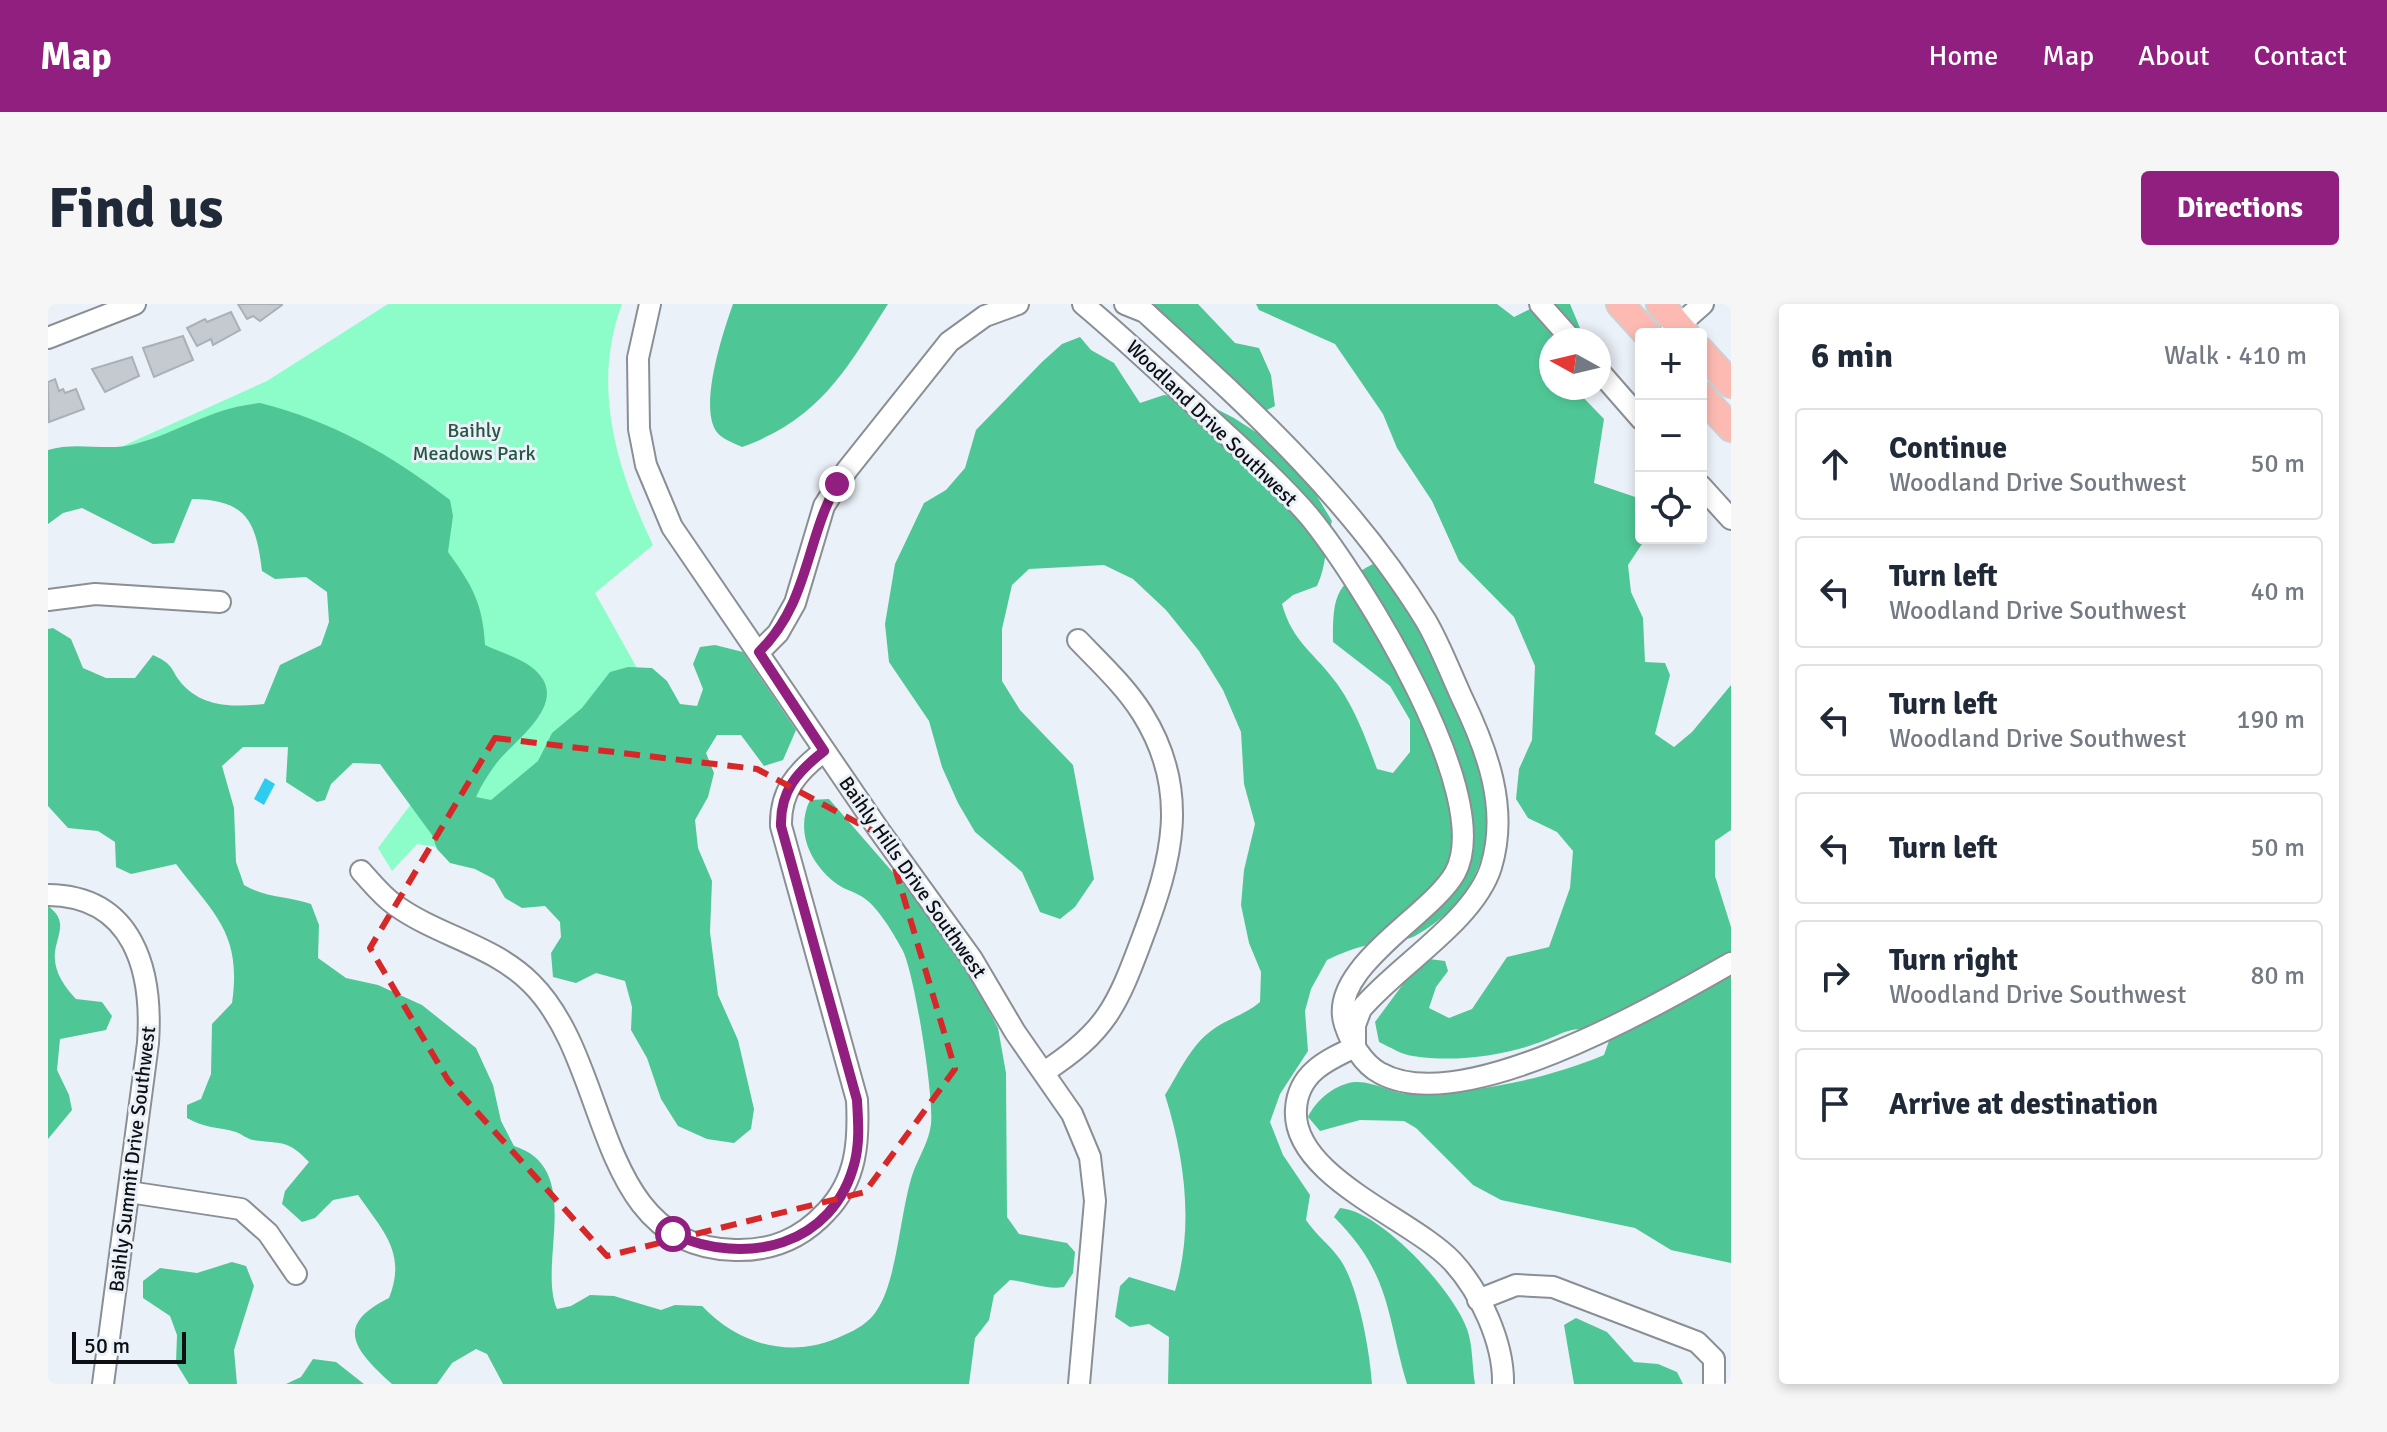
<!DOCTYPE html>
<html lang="en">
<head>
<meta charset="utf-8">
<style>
	:root { --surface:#fff; --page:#f6f6f7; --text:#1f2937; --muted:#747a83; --line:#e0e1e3; --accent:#911f7f }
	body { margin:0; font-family:Signika,sans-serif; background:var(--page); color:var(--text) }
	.controls { position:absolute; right:24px; top:24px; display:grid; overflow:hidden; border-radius:8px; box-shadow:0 4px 12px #0003 }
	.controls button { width:72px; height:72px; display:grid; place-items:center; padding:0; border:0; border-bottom:2px solid var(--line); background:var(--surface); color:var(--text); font:40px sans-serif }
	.compass { position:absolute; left:1491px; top:24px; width:72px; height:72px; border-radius:50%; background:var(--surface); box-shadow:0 4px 12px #0003; rotate:278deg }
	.scale { position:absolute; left:24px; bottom:20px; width:114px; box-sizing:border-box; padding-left:8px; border:4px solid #0e0f12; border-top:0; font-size:22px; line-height:28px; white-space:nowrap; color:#0e0f12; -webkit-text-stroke:6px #ebf1f8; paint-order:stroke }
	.stop { position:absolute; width:24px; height:24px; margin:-18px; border:6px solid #911f7f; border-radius:50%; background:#fff }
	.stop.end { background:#911f7f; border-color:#fff; box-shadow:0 2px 8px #0008 }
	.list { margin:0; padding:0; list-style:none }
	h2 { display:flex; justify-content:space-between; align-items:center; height:104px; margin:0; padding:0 32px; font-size:34px }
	h2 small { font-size:26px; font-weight:400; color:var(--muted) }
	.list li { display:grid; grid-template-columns:52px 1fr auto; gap:24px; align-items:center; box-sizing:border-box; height:112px; margin:0 16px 16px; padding:0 16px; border:2px solid var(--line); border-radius:8px }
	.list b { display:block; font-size:30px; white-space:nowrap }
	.list p { margin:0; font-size:26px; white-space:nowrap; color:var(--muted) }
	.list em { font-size:26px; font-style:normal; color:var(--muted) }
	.icon { flex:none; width:44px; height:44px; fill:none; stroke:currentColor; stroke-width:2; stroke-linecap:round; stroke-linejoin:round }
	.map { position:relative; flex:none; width:1683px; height:1080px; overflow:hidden; border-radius:8px }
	header { display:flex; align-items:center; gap:48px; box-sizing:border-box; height:112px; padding:0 40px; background:var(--accent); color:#fff }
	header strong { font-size:38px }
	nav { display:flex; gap:44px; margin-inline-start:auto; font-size:28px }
	.intro { display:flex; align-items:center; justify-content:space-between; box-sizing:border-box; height:192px; padding:0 48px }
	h1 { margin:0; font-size:56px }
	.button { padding:20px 36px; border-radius:8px; background:var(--accent); color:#fff; font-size:28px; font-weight:700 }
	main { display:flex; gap:48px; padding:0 48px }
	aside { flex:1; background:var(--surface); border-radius:8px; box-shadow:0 4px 12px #0003 }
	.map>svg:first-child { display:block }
</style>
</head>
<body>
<header>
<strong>Map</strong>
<nav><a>Home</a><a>Map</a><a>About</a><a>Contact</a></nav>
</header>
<div class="intro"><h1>Find us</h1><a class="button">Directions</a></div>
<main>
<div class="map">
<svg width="1683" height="1080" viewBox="0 0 1683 1080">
	<rect width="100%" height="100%" fill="#ebf1f8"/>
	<path fill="#8cfcc9" d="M340 0H574C543 82 569 166 605 241L547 289 594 373 487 558 369 540 344 567 330 544 378 480 297 195 35 160 219 77Z"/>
	<g fill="#4fc695">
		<path d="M685 0H840C798 66 772 115 694 143 686 139 673 135 668 127 651 101 675 28 685 0Z"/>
		<path d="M1090 0H1150L1187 39 1211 44 1223 71 1227 102 1204 113 1175 94 1145 61 1124 49 1100 25Z"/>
		<path d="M1208 0H1449L1466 13 1486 3V0H1522L1537 36H1503V84H1531L1530 88 1556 115 1546 179 1593 195V234H1598L1580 261 1583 288 1595 314 1597 358 1617 359 1622 371 1607 430 1626 443 1644 428 1683 381V526L1667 537V572L1683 623V959L1623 946 1587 924 1453 896 1425 881 1368 824 1356 817 1312 816 1272 827 1260 813C1268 796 1288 779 1308 778 1326 777 1344 790 1362 790 1428 789 1496 776 1556 751L1563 731C1518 718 1521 730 1481 742 1446 753 1403 758 1365 752 1354 751 1342 743 1331 738L1327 718 1361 672 1381 655 1397 657 1400 667 1388 683 1381 704 1401 714 1424 705 1459 653 1501 643 1522 584 1525 547 1509 528 1480 514 1468 495 1471 465 1484 436 1487 362 1466 313 1411 257 1384 197 1349 144 1335 110 1287 40 1211 6Z"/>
		<path d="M1032 33 1043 46 1066 59 1092 99 1116 91 1153 97 1186 114 1214 132 1261 179 1284 217C1277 240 1279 261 1269 282L1245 291 1234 300C1244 338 1268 350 1290 381 1308 407 1318 435 1329 465L1345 469 1362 448V416L1342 382 1285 338C1285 298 1285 280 1325 260 1354 293 1374 329 1394 368 1439 459 1477 569 1367 632 1355 638 1338 637 1325 640 1309 643 1293 649 1279 656L1263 685 1257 707 1260 747 1232 790 1222 818 1235 851 1262 891 1258 916C1268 931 1281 940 1291 954 1310 979 1322 1048 1324 1080H1120L1121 1033 1101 1020 1082 1023 1067 1013 1072 982 1081 973 1127 987C1146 922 1137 855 1117 791 1132 767 1143 740 1167 724 1182 714 1198 710 1212 698L1213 668 1201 639 1193 601 1196 566 1207 520 1196 480 1193 428 1175 386 1151 347 1118 306 1085 275 1056 261 981 265 964 281 954 325V377L972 406 1025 461 1046 575 1027 603 1012 615 992 608 974 568 927 528 910 499 894 463 881 417 841 358 837 320 847 260 876 199 898 186 917 164 928 126 994 58 1014 40Z"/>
		<path d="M212 99C284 117 344 151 402 196L405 212 400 248C424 281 435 300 437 341 451 348 470 353 482 362 526 394 473 431 451 456 442 467 434 480 428 493L443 496 490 457 504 429 534 404 562 368 580 363 604 364 619 377 632 400 649 402 655 385 645 360 652 343 667 341 695 348 748 426 735 456 716 462 693 431H669L658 449 666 469 660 493 647 516 650 544 664 577 662 628 670 691 690 736 706 805 703 825 686 839 659 835 630 822 613 795 599 754 583 726 584 703 577 677 548 669 528 679 505 673 503 649 513 633 512 618 497 602 474 604 457 594 446 575 427 565 402 559 389 545 384 531 332 460 305 459 283 480 277 496 269 498 238 478 240 443H195L174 462 186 504 188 558 196 581C218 594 239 592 263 600L271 621 270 654 298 674 330 681 374 701 428 744 445 781 453 817 466 842C537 864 489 959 509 1005L523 1002 542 991 566 992 613 1006 627 1001 654 1002C692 1042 745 1056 796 1031 808 1026 822 1018 829 1006 850 975 852 904 866 866 872 851 881 837 883 820 886 793 867 672 855 647 847 632 830 603 816 594 808 588 797 586 789 580 762 560 747 527 762 496L781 495 889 619 917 661 950 724 958 769 959 913 971 930 1019 939 1027 948 1025 969 1016 983C997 986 982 978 962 976L946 991 941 1016 927 1034 921 1080H455L439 1050 428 1045 404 1059 389 1080H344C308 1047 284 1022 341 994 359 949 335 927 310 891L285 896 267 914 254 918 234 900 237 887 261 858C240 835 233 840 205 836 199 835 194 830 188 828 170 823 156 824 139 814V801L153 795 163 770 164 720 184 699C194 630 167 611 128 560L83 570 68 563 67 538 50 527 20 524 0 502V325L5 324 23 335 35 364 58 374H87L105 351C129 362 121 366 136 382 157 404 189 403 216 400L232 361 273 341 281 318 279 288 258 273 227 275 214 267C208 216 198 196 144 195L126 239 105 240 34 204 15 209 0 220V146C29 137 60 148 87 140 135 127 159 105 212 99Z"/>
		<path d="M0 602C20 617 10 628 7 648 5 667 16 682 28 695L54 698 64 712 58 726 12 735 9 766 21 791 24 806 0 835Z"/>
		<path d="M1292 904C1333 907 1405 986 1419 1025 1425 1041 1424 1063 1427 1080H1359C1338 1009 1343 970 1286 913Z"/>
		<path d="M184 958 198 962 206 982 186 1046 189 1080H141L128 1059 129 1031 122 1012 95 994V977L112 964 149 969Z"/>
		<path d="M1528 1014 1559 1028 1586 1058 1610 1060 1629 1068 1635 1080H1526L1516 1021Z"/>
		<path d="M265 1055 288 1058 316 1080H238L253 1073Z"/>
	</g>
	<path fill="#2fcded" d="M217 474 227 480 216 501 206 495Z"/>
	<g fill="#c5cad1" stroke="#abb0b7" stroke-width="2">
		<path d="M190 0H234V1L212 17 205 12 199 15Z"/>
		<path d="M183 8 192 26 165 41 163 35 149 42 139 24 157 15 159 18Z"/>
		<path d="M135 32 145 56 106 73 95 44Z"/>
		<path d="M84 53 91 72 57 88 44 65Z"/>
		<path d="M7 75 11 87 15 85 17 89 28 85 36 105 1 118 0 78Z"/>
	</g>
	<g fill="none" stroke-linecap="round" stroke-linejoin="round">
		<defs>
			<g id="minor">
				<path d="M602 0 590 54 591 125 598 161 624 223 831 526 924 655 967 728 1024 810 1042 853 1047 897 1031 1080"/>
				<path d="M1035 0C1078 36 1119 75 1160 113 1194 145 1230 176 1261 212 1311 273 1449 492 1407 569 1383 612 1278 665 1297 721 1303 739 1315 760 1332 769 1414 815 1611 700 1683 659"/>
				<path d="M1077 0 1097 8C1201 103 1304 196 1378 317 1392 341 1402 368 1414 394 1439 446 1461 504 1443 563 1426 617 1350 661 1313 705L1307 721V739"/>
				<path d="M1492 0 1524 36"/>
				<path d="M1621 30 1655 0"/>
				<path d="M0 34 87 0"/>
				<path d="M1551 67 1593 115"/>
				<path d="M1653 182 1683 215"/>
				<path d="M0 296 47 290 172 298"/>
				<path d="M711 348 730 329 747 299 776 202 799 166 901 38 937 12 970 0"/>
				<path d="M313 567C324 579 334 592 347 601 390 632 445 641 483 679 565 760 544 943 687 946 724 947 753 935 778 908 809 876 811 837 809 796L733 522C732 487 749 468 776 447"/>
				<path d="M0 591C86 592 105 667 100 739L55 1080"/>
				<path d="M1307 743C1279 756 1250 769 1248 805 1243 872 1363 914 1404 957 1432 987 1456 1039 1455 1080"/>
				<path d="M996 768C1058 728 1069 702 1094 635 1124 556 1143 487 1094 409 1077 382 1052 359 1030 336"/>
				<path d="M81 888 193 905 220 929 248 970"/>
				<path d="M1430 996 1468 981 1505 983 1649 1038 1666 1055V1080"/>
			</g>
			<g id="major">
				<path d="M1572 0 1599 30"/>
				<path d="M1612 0 1638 30"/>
				<path d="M1653 47 1683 80"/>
				<path d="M1653 91 1683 124"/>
			</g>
		</defs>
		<use href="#minor" stroke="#8a8f96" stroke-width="24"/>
		<use href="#major" stroke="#cfcfd0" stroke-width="30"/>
		<use href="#minor" stroke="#fff" stroke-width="20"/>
		<use href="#major" stroke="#fdbab3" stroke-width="26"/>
	</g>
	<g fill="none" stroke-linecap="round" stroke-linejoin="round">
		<path stroke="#911f7f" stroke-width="10" d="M625 930C697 963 786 943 807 857 812 836 810 816 809 796L733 522C732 487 749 468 776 447L711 348C761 299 757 238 789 180"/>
	</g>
	<path fill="none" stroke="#d62828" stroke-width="6" stroke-dasharray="16 10" stroke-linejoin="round" d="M447 434 709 465 838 534 907 765 817 888 559 952 400 776 322 644Z"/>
	<g text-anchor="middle" stroke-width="6" stroke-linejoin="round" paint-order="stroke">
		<g font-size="20" fill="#0e0f12" stroke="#ebf1f8">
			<text transform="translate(1164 119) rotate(44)" y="7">Woodland Drive Southwest</text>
			<text transform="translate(865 573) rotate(55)" y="7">Baihly Hills Drive Southwest</text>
			<text transform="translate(84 855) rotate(-83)" y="7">Baihly Summit Drive Southwest</text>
		</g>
		<g font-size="20" fill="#275742" stroke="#ebf1f8">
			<text x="426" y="133">Baihly<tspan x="426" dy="23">Meadows Park</tspan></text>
		</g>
	</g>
</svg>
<div class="controls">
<button>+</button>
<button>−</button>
<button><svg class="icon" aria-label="locate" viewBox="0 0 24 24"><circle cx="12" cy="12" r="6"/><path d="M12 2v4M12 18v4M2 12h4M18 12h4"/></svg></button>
</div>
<svg class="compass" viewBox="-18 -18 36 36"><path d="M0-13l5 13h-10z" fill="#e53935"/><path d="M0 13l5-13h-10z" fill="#747a83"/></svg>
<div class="scale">50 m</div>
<div class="stop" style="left:625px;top:930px"></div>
<div class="stop end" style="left:789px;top:180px"></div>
</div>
<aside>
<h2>6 min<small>Walk · 410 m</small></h2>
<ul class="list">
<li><svg class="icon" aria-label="ahead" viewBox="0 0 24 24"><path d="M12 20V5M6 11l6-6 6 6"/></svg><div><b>Continue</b><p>Woodland Drive Southwest</p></div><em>50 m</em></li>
<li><svg class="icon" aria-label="left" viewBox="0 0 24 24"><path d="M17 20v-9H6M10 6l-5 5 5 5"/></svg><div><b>Turn left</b><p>Woodland Drive Southwest</p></div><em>40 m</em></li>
<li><svg class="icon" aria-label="left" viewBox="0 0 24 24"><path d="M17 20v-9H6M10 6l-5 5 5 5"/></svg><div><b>Turn left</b><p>Woodland Drive Southwest</p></div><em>190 m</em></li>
<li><svg class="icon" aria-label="left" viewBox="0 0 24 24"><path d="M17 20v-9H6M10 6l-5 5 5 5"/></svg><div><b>Turn left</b></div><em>50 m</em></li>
<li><svg class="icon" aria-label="right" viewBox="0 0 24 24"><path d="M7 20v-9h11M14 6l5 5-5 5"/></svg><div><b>Turn right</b><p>Woodland Drive Southwest</p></div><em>80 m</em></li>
<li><svg class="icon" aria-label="arrive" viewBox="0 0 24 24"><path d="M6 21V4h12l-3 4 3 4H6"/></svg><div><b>Arrive at destination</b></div></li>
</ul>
</aside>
</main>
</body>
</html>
